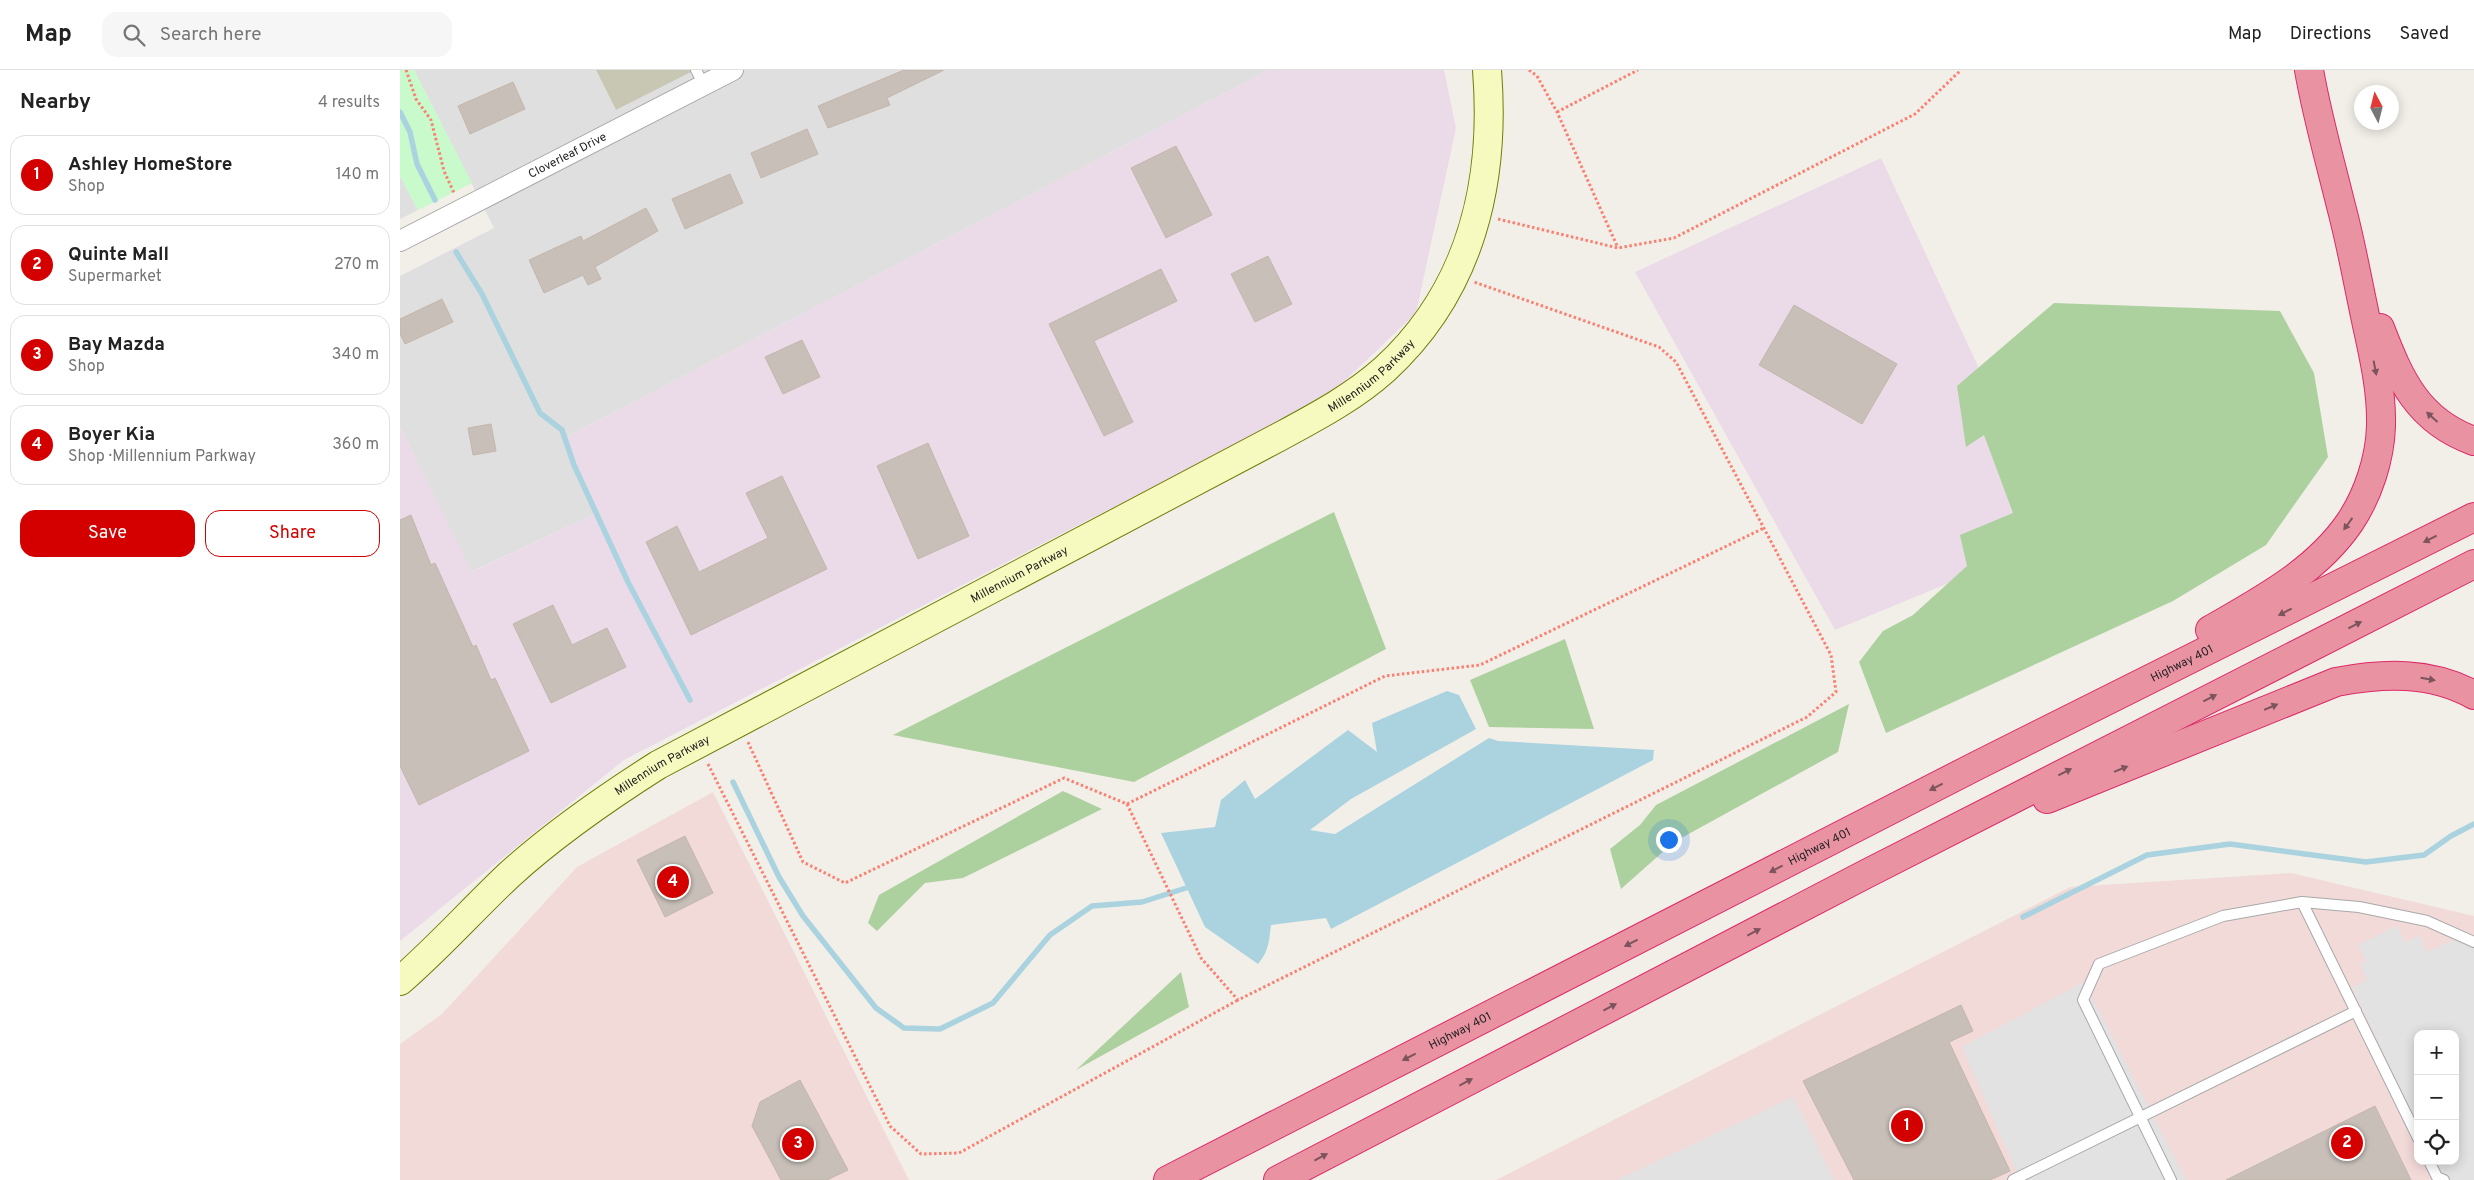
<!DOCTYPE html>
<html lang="en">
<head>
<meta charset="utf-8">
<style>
	:root { --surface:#fff; --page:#f6f6f6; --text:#222; --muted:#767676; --line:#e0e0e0; --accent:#d40000 }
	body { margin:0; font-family:Overpass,sans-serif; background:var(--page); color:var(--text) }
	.controls { position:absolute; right:15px; bottom:15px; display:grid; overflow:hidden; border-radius:10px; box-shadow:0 2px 12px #0003 }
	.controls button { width:45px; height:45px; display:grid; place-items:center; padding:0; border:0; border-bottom:1px solid var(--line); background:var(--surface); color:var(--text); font:25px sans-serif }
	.compass { position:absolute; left:1954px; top:15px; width:45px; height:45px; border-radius:50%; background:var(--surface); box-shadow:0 2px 12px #0003; rotate:353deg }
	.you { position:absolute; left:1268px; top:769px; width:18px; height:18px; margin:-12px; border:4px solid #fff; border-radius:50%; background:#1a73e8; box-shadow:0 0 0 8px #1a73e833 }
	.badge { display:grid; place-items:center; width:32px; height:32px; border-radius:50%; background:var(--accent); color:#fff; font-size:16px; font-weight:700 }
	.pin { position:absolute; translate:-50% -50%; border:2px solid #fff; box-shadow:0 1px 5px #0006 }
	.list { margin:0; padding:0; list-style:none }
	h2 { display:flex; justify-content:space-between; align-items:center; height:65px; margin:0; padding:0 20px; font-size:21px }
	h2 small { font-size:16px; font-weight:400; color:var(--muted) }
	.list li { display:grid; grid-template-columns:32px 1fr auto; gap:15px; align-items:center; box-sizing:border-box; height:80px; margin:0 10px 10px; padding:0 10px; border:1px solid var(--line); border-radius:15px }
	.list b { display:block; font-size:19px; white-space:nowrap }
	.list p { margin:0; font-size:16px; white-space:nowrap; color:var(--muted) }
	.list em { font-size:16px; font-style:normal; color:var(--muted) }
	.actions { display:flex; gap:10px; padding:15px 20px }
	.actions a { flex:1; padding:11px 0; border:1px solid var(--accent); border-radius:15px; text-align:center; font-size:18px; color:var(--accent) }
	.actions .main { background:var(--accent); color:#fff }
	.icon { flex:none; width:28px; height:28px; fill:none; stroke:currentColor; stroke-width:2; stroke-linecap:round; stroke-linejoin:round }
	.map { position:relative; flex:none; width:2074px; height:1110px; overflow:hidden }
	header { display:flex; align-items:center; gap:30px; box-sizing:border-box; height:70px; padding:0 25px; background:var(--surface); border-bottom:1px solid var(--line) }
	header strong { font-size:24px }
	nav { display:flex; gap:28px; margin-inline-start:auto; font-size:18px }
	.search { width:350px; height:45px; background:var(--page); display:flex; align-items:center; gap:12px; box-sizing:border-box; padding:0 18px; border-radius:15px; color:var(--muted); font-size:19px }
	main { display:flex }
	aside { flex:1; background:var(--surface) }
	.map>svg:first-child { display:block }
</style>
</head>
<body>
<header>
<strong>Map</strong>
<div class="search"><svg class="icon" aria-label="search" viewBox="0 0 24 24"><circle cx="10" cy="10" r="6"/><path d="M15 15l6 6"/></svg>Search here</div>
<nav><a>Map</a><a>Directions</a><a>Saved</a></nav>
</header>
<main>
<aside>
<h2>Nearby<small>4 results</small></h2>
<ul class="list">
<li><span class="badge">1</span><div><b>Ashley HomeStore</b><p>Shop</p></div><em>140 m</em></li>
<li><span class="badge">2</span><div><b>Quinte Mall</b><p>Supermarket</p></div><em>270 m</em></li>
<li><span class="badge">3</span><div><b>Bay Mazda</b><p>Shop</p></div><em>340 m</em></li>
<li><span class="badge">4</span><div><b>Boyer Kia</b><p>Shop · Millennium Parkway</p></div><em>360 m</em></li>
</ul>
<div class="actions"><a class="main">Save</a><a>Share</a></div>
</aside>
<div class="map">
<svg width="2074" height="1110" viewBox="0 0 2074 1110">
	<rect width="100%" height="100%" fill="#f2efe9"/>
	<g fill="#e0dfdf">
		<path d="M14 0H196L216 40 295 0H869L165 368 199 442 71 502 0 356V206L94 158Z"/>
		<path d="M0 106 18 140 0 149Z"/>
	</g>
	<g fill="#f2dad9" fill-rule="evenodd">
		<path d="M313 722 509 1110H0V974L42 944 177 797Z"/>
		<path d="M1891 803 2074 846V1110H1096L1670 817ZM2018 964H2055V1091H2018Z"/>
	</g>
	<g fill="#ebdbe8">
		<path d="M869 0H1044L1056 58 1016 243 930 325 224 690 0 871V356L72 502 199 442 165 368Z"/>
		<path d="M1481 88 1658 468 1435 560 1235 202Z"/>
	</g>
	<path fill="#c7c7b4" d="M196 0H295L216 40Z"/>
	<g fill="#add19e">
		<path d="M1654 233 1880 241 1914 303 1928 387 1866 475 1773 531 1486 663 1459 592 1483 561 1513 545 1567 496 1560 465 1613 443 1584 365 1566 377 1557 316Z"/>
		<path d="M934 442 986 579 734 712 493 665Z"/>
		<path d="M1165 569 1194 659 1089 657 1070 610Z"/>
		<path d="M1449 634 1438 682 1274 772 1221 819 1210 779 1240 755 1256 735Z"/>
		<path d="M663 721 702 739 563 808 525 813 477 861 468 853 479 825Z"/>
		<path d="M781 902 789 937 676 1000Z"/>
	</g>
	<path fill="#c8facc" d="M0 0H14L72 113 18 140 0 106Z"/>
	<g fill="#e2e2e2">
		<path d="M1997 856 2005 872 2019 866 2027 882 2053 870 2074 878V1110H2044L2034 1091H2055V964H2018V1056L1952 917 1967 910 1960 894 1966 891 1958 875Z"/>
		<path d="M1684 912 1786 1110H1620L1562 977Z"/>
		<path d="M1393 1027 1434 1110H1217Z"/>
	</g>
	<path fill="#aad3df" d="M1047 621 1059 625 1076 659 951 729 910 760 935 764 1089 668 1098 671 1254 680 1253 690 931 859 926 848 871 855C869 871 869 881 858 894L805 857 761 763 815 757 821 730 845 710 855 729 948 660 977 682 972 653Z"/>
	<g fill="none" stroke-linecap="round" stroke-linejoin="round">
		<g stroke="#aad3df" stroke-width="5.5">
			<path d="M0 42 10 62 17 94 35 130"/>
			<path d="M56 182 82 224 140 343 162 360 174 395 228 512 290 630"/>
			<path d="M333 712 379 807 403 846 476 938 504 958 540 959 593 933 650 865 692 836 742 832 786 818"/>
			<path d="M1623 847 1747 785 1830 774 1966 792 2024 785 2051 766 2074 754"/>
		</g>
	</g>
	<g fill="#c7bfb8" stroke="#c4b6ab">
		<path d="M504 0H544L487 28 490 35 428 58 418 36Z"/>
		<path d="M113 12 125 39 70 64 58 36Z"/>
		<path d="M407 59 418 84 361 108 351 83Z"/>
		<path d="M776 76 812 145 766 168 731 98Z"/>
		<path d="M330 104 343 133 285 159 272 129Z"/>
		<path d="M246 138 258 161 195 197 201 209 188 215 183 205 144 223 129 190 181 166 183 171Z"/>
		<path d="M868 186 892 234 855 252 831 204Z"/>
		<path d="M761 199 777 231 694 271 733 352 704 366 649 254Z"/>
		<path d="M42 229 53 252 5 274 0 264V249Z"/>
		<path d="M1394 235 1497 294 1462 354 1359 295Z"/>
		<path d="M402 270 420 307 383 324 365 287Z"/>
		<path d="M91 354 96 381 73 385 68 358Z"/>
		<path d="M528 373 569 466 518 489 477 396Z"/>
		<path d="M382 406 427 499 291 565 246 472 277 456 299 502 368 468 346 423Z"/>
		<path d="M11 445 31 495 35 493 73 577 76 575 91 610 95 608 129 681 19 735 0 696V450Z"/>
		<path d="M153 535 172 575 207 558 226 597 151 633 113 554Z"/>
		<path d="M285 766 313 823 265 847 237 790Z"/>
		<path d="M1561 935 1573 961 1549 972 1610 1101 1590 1110H1454L1403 1011Z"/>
		<path d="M400 1010 448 1100 427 1110H381L352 1056 360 1032Z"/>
		<path d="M1975 1036 2011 1110H1826Z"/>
	</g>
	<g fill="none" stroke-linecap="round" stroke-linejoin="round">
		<defs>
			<g id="lane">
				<path d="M296 0 304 15"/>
				<path d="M1902 832 2018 1068"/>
				<path d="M2029 1091 2037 1107 2044 1110"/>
				<path d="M1613 1110 1956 941"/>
				<path d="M1771 1110 1683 930 1699 894 1823 846 1902 832 1959 837 2027 851 2074 872"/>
			</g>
			<g id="street">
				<path id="s1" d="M0 171 333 0"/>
			</g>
			<g id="secondary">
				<path id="s2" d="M0 911C38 878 72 840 109 805 155 763 206 728 258 695L879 367C916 347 954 327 985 299 1071 220 1096 112 1087 0"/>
			</g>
			<g id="highway">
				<path d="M1980 258C2000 310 2018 351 2074 371"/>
				<path d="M1810 560C1860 531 1916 502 1950 452 1968 425 1980 389 1981 356 1982 315 1971 276 1963 236 1956 203 1950 169 1941 136 1930 91 1917 46 1909 0"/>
				<path d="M1647 729 1936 612C1984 603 2030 601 2074 625"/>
				<path id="s3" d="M768 1110 1580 694 2074 447"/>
				<path d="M878 1110 1466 804 2074 494"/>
			</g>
		</defs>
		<use href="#lane" stroke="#a9a9a9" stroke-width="12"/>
		<use href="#street" stroke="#a9a9a9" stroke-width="22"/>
		<use href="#secondary" stroke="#707d05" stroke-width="30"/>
		<use href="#highway" stroke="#dc2a67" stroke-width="30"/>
		<g stroke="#fa8072" stroke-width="3" stroke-dasharray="2.5 2.5" stroke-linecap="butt">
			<path d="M6 0 16 29 31 50 44 101 54 123"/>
			<path d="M1129 0 1137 6 1157 42 1218 178"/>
			<path d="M1157 42 1238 0"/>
			<path d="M1098 149 1218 178 1274 168 1515 44 1561 0"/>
			<path d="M348 672 403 792 445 813 664 708 727 734 985 606 1080 595 1364 458"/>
			<path d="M308 694 490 1056 521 1084 559 1083 838 930"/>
			<path d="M727 734 801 888 838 930 1407 647 1436 622 1431 585 1276 292 1259 277 1074 212"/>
		</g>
		<use href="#lane" stroke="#fff" stroke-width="10"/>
		<use href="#street" stroke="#fff" stroke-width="20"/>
		<use href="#secondary" stroke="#f7fabf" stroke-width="28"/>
		<use href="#highway" stroke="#e892a2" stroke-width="28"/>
	</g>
	<defs><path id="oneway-solid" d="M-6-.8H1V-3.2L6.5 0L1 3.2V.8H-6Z" transform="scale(1.25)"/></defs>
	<g fill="#7b545c">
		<use href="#oneway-solid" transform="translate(1975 298) rotate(79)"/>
		<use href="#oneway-solid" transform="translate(2032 347) rotate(-138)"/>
		<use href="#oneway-solid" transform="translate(1948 454) rotate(126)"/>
		<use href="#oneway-solid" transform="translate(2030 469) rotate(153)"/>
		<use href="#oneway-solid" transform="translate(1885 542) rotate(153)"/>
		<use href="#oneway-solid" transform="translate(1955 555) rotate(-27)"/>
		<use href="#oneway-solid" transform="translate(2028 609) rotate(10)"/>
		<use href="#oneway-solid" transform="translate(1810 628) rotate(-27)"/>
		<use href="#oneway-solid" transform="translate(1871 637) rotate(-23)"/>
		<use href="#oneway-solid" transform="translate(1721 699) rotate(-22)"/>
		<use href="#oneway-solid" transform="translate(1665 702) rotate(-27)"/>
		<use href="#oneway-solid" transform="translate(1536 717) rotate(153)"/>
		<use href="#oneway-solid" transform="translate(1376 799) rotate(153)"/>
		<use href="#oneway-solid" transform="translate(1354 862) rotate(-28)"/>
		<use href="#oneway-solid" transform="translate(1231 873) rotate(153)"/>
		<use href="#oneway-solid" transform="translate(1210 937) rotate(-28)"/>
		<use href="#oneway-solid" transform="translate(1009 987) rotate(153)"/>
		<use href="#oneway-solid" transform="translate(1066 1012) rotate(-28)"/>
		<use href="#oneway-solid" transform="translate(921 1087) rotate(-28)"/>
	</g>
	<g text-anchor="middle" stroke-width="4" stroke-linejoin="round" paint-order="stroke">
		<g font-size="12" fill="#222" stroke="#fff">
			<text dy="4" stroke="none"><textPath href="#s1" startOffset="188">Cloverleaf Drive</textPath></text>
			<text dy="4" stroke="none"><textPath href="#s2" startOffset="1151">Millennium Parkway</textPath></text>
			<text dy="4" stroke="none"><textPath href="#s2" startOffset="746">Millennium Parkway</textPath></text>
			<text dy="4" stroke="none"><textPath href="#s3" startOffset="1138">Highway 401</textPath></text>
			<text dy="4" stroke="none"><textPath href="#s2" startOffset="341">Millennium Parkway</textPath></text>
			<text dy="4" stroke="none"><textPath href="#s3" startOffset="732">Highway 401</textPath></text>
			<text dy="4" stroke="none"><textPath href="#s3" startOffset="328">Highway 401</textPath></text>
		</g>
	</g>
</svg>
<div class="controls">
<button>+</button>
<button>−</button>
<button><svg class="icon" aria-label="locate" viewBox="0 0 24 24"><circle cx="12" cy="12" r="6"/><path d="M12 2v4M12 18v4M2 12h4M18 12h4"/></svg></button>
</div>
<svg class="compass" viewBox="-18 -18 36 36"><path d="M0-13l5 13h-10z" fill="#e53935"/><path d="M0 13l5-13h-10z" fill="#767676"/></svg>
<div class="you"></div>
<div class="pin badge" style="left:1507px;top:1056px">1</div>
<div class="pin badge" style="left:1947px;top:1073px">2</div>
<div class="pin badge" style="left:398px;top:1074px">3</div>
<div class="pin badge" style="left:273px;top:812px">4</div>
</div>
</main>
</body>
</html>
